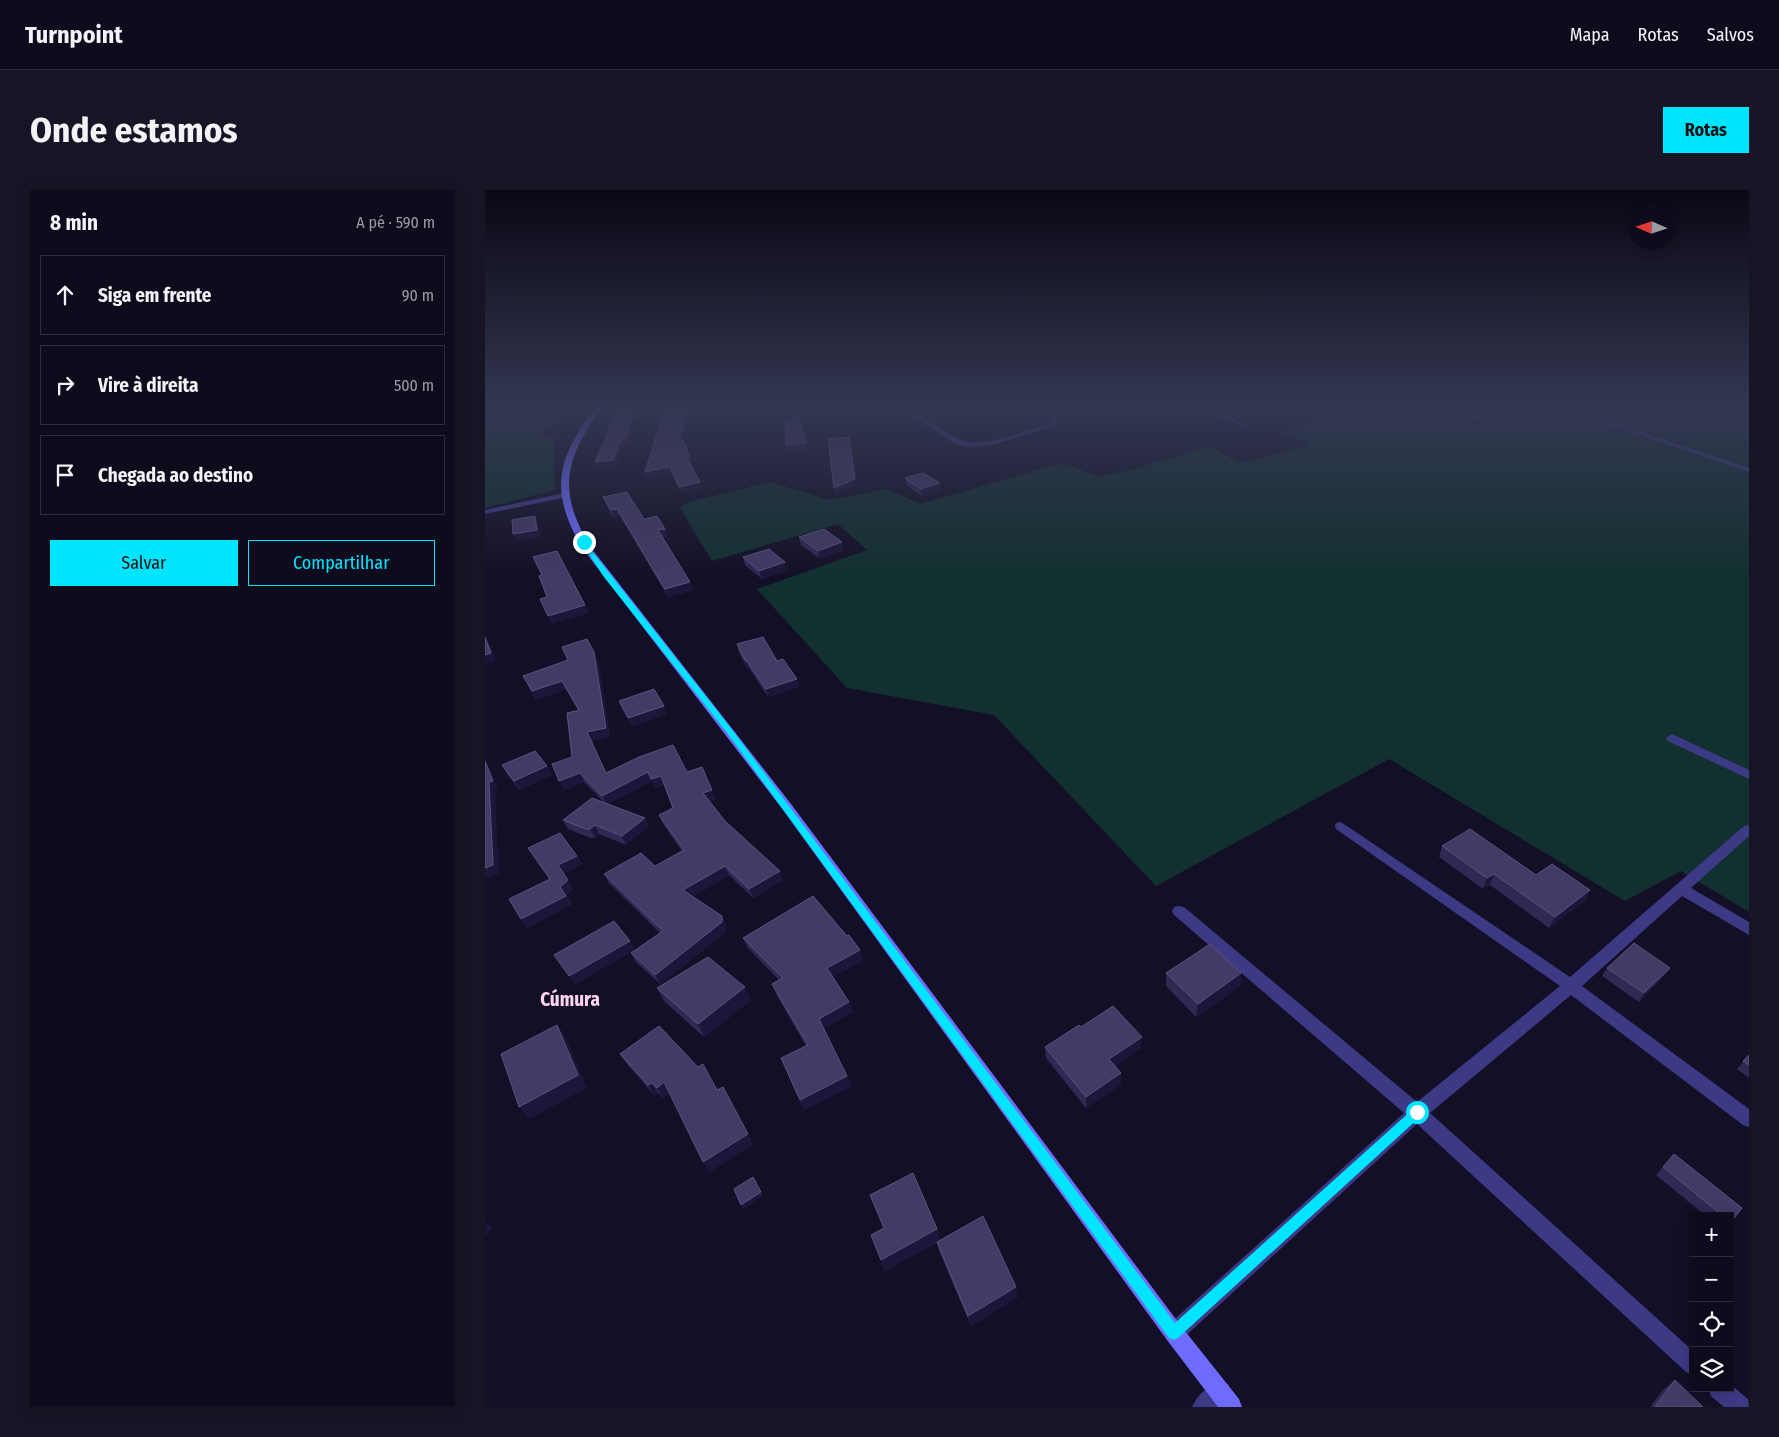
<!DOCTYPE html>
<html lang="pt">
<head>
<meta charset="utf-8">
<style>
	:root { --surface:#0e0b1c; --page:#171425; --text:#f1f3f6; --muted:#9b9ba3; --line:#2e2b3b; --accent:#00e5ff }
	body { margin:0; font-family:"Fira Sans Condensed",sans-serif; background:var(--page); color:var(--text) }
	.controls { position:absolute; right:15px; bottom:15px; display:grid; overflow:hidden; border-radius:0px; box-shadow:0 2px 12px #0003 }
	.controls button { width:45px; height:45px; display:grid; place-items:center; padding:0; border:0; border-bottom:1px solid var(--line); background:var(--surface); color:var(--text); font:25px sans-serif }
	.compass { position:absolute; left:1144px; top:15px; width:45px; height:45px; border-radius:50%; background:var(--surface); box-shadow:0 2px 12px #0003; rotate:273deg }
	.stop { position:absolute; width:15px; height:15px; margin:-11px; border:4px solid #00e5ff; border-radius:50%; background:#fff }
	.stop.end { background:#00e5ff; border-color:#fff; box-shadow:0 1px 5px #0008 }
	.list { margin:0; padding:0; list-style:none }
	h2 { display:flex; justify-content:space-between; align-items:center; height:65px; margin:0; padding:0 20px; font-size:21px }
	h2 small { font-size:16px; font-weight:400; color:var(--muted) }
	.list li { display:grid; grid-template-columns:32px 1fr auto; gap:15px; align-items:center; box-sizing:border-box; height:80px; margin:0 10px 10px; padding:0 10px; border:1px solid var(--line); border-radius:0px }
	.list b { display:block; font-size:19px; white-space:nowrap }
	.list em { font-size:16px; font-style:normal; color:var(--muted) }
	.actions { display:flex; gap:10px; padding:15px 20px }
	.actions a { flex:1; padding:11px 0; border:1px solid var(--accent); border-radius:0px; text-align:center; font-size:18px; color:var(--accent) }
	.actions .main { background:var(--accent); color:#111 }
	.icon { flex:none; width:28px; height:28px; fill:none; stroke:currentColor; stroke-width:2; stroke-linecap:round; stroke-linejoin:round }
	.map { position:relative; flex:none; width:1264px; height:1217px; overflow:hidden; border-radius:0px }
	header { display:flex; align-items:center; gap:30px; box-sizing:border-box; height:70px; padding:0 25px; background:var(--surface); border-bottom:1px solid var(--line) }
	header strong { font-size:24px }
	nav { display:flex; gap:28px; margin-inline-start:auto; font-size:18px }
	.intro { display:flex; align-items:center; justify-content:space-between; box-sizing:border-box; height:120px; padding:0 30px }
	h1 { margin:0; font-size:35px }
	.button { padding:12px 22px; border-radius:0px; background:var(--accent); color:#111; font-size:18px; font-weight:700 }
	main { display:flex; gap:30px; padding:0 30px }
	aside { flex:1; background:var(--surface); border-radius:0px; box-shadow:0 2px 12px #0003 }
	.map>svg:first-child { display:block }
</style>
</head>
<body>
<header>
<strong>Turnpoint</strong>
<nav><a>Mapa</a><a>Rotas</a><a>Salvos</a></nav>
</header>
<div class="intro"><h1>Onde estamos</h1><a class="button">Rotas</a></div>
<main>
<aside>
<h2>8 min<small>A pé · 590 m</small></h2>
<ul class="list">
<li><svg class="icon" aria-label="ahead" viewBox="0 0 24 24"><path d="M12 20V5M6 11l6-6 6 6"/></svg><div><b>Siga em frente</b></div><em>90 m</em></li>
<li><svg class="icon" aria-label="right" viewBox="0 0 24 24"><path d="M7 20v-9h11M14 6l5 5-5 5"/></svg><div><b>Vire à direita</b></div><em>500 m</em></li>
<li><svg class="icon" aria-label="arrive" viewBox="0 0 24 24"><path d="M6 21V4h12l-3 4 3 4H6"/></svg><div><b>Chegada ao destino</b></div></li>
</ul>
<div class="actions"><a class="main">Salvar</a><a>Compartilhar</a></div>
</aside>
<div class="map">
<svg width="1264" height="1217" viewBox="0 0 1264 1217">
	<rect width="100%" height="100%" fill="#130f26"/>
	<g fill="#12302f">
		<path d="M18 218H86L53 247 69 248V300L0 318V232Z"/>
		<path d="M864 218H1264V722L1196 681 1140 711 904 569 671 696 509 525 362 498 272 399 382 360 353 334 227 371 195 318 203 312 285 292 345 310 402 299 435 314 578 273 614 287 652 278 726 256 754 273 825 255 799 242Z"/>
	</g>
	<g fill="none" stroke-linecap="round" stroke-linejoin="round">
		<g fill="#3d3a85" fill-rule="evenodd">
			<path d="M415 218H422L477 251C505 257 538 241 565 234L567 229 557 218H564L574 229 569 236 506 255 485 257 472 255Z"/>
			<path d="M710 218H719L766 236 761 237Z"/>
			<path d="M951 218C965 218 980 226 994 226 1008 225 1021 217 1036 218L993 230Z"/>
			<path d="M1075 218H1084L1264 278V282Z"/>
			<path d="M79 303 83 305 82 307 0 324V320Z"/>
			<path d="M1187 544 1264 580V589L1183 551 1181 548Z"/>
			<path d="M856 632 1085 787 1259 636 1264 635V646L1206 698 1264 732V745L1197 706 1097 796 1264 919V937L1258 935 1086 805 945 923 1208 1161V1185L1201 1182 932 934 696 1150 689 1153 682 1150 679 1143 682 1136 919 923 689 725 687 721 689 717 694 716 699 717 932 912 1075 796 851 639 850 636 851 633Z"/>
			<path d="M735 1191 743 1194 746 1202 743 1210 734 1217H707C712 1205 723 1196 735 1191Z"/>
			<path d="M1245 1194 1263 1209 1264 1217H1239L1226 1206 1223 1198H1245Z"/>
		</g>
		<path fill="#6f6bff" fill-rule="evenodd" d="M110 218H116C79 271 72 303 107 359L306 614 696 1136 754 1209 757 1217H733L682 1150 298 620 98 359C64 303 71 269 110 218Z"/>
	</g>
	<g fill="#312854">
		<path d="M180 218H214L206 219 198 250 207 273H205L215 292 217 299 196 303 187 284 162 289Z"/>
		<path d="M420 288 456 300 437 306 421 295Z"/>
		<path d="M118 307 159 329 183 346 178 347 208 400 183 407 135 326 128 328 121 314Z"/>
		<path d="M314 347 359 360 334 368 316 355Z"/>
		<path d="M258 367 302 380 277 389 260 375Z"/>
		<path d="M252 454 292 471 314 497 283 507 264 478H262L254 462Z"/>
		<path d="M109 462 113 471 125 546 107 551 121 583 202 582 231 609 225 611 240 631 298 690 268 708 244 685 207 707 237 726 241 735V742L175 794 151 772 146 763 175 743 124 693 119 684 170 676 197 661 178 634 174 625 188 618 179 595 170 598 167 591 123 614 164 636 141 655 114 644 110 648H106L83 639 78 630 120 613 99 592 79 600 87 567 93 520 81 499 51 510 38 486Z"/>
		<path d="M134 511 182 524 147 536Z"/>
		<path d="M17 575 62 576 67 585 34 600 22 584Z"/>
		<path d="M957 656 1051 685 1105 700 1100 711 1064 738 1005 695 998 699 954 667Z"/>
		<path d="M43 658 92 666 97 674 79 683 88 699 81 705 87 714 42 738 64 689Z"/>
		<path d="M258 748 378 771 348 786 368 822 339 838 366 896 319 920 296 868 321 856 291 804 287 794 294 790 263 758Z"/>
		<path d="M1122 778H1185L1179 786 1154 812 1117 786Z"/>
		<path d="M681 783H756L755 796 711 827 681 796Z"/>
		<path d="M172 798 266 810 219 847 179 811Z"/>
		<path d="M596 837 656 858 630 876 636 894 601 918 561 868 560 857Z"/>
		<path d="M135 864 232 900 268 954 224 982 185 903 178 908 173 903 170 906 142 874Z"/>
		<path d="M1264 865V888L1252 879Z"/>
		<path d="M1189 964 1257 1018 1245 1033V1026H1221L1171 985Z"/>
		<path d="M455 1050 533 1107 486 1136 455 1063 452 1052 400 1081 396 1070Z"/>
		<path d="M1190 1190 1218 1217H1165L1178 1200Z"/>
	</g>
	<g fill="#1d163a">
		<path d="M152 218H174L155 221 142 255 140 248Z"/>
		<path d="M203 218H214L206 219 197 257 194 250Z"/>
		<path d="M138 245 140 252 131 277 113 279 110 272Z"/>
		<path d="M322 253 324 260 303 262 301 255Z"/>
		<path d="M365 254 371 296 350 305 349 298Z"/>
		<path d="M202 267H205L207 273 204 274Z"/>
		<path d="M185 277 187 284 162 289 160 282Z"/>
		<path d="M215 292 217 299 196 303 194 297Z"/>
		<path d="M455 293 456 300 437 306 436 299Z"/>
		<path d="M132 319 135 326 128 328 126 320Z"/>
		<path d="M50 326 53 333 55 347 32 352 28 344Z"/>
		<path d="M180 339 183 346 176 348 173 340Z"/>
		<path d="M357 352 359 360 334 368 333 361Z"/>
		<path d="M300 372 302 380 277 389 274 381Z"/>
		<path d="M205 392 208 400 183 407 180 399Z"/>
		<path d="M100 415 104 423 67 434 63 426Z"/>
		<path d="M0 447 5 455 11 471 0 474Z"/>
		<path d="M109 462 113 471 125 546 107 551 102 542Z"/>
		<path d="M260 470H261L264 478H262Z"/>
		<path d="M312 489 314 497 283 507 281 499Z"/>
		<path d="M77 491 81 499 51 510 47 501Z"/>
		<path d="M179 516 182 524 147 536 143 528Z"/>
		<path d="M0 570 4 577 13 600 10 601 14 684 0 689Z"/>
		<path d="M62 576 67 585 34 600 29 591Z"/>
		<path d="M163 582 167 591 122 615 117 606Z"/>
		<path d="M95 583 99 592 79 600 74 591Z"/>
		<path d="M176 586 180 595 170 598 166 589Z"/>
		<path d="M227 600 231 609 222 612 218 603Z"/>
		<path d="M160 628 164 636 141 655 137 646Z"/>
		<path d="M110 635 114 644 110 648 105 639Z"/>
		<path d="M92 666 97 674 78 684 73 675Z"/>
		<path d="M240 676 244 685 202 710 198 700Z"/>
		<path d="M295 681 298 690 268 708 264 699Z"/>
		<path d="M1009 684 1005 695 998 699 1002 688Z"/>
		<path d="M83 690 88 699 80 705 75 697Z"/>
		<path d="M1105 700 1100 711 1064 738 1070 727Z"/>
		<path d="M81 706 87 714 42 738 36 729Z"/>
		<path d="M237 726 241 735V742L175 794 170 785Z"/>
		<path d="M145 751 150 760 89 795 84 786Z"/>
		<path d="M375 760 378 771 345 788 342 778Z"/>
		<path d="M1185 778 1179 786 1154 812 1159 803Z"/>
		<path d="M756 783 755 796 711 827 713 814Z"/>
		<path d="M260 797 266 810 219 847 213 834Z"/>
		<path d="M364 812 368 822 338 839 334 829Z"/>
		<path d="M72 835 81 848 102 898 44 929 34 917Z"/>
		<path d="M657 847 656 858 624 880V869Z"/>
		<path d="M636 883V894L601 918V907Z"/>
		<path d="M362 886 366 896 319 920 315 910Z"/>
		<path d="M179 892 186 902 178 908 172 898Z"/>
		<path d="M167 893 173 903 170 906 163 895Z"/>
		<path d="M263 944 268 954 224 982 218 972Z"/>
		<path d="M276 1002 278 1006 259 1019 256 1015Z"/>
		<path d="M0 1031 7 1039 0 1045Z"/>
		<path d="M452 1039 455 1050 400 1081 396 1070Z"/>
		<path d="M531 1097 533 1107 486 1136 483 1126Z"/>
	</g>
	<g fill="#433a66" stroke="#5a527e">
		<path d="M130 218H152L140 248 138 245 128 270 110 272 133 218Z"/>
		<path d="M180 218H203L194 250H198L205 267H202L215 292 194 297 185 277 160 282Z"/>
		<path d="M314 228 322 253 301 255V240L299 230Z"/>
		<path d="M364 247 370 289 349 298 343 249Z"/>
		<path d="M438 283 455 293 436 299 420 288Z"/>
		<path d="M142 302 159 329 172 326 180 339 173 340 205 392 180 399 132 319 126 320 118 307Z"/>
		<path d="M50 326 52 340 28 344 27 330Z"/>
		<path d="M339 339 357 352 333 361 314 347Z"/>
		<path d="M284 359 300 372 274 381 258 367Z"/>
		<path d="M72 361 100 415 63 426 55 409 62 407 54 386 57 385 48 367Z"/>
		<path d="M0 447 6 463 0 465Z"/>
		<path d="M278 447 292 471 298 469 312 489 281 499 261 470H260L252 454Z"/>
		<path d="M102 449 109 462 121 538 102 542 121 583 154 567 188 555 202 582 217 577 227 600 218 603 240 631 295 681 264 699 240 676 198 700 237 726V732L170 785 146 763 178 741 119 684 156 663 170 676 199 660 174 625 188 618 176 586 166 589 163 582 117 606 95 583 74 591 67 574 87 567 82 523 94 520 77 491 47 501 38 486 83 470 77 457Z"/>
		<path d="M169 499 179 516 143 528 134 511Z"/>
		<path d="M50 561 62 576 29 591 17 575Z"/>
		<path d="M0 571 8 591 4 592 8 675 0 678Z"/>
		<path d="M107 608 160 628 137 646 110 635 105 639H101L78 630Z"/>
		<path d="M985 639 1051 685 1067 674 1105 700 1070 727 1009 684 1002 688 957 656Z"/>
		<path d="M75 643 92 666 73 675 83 690 75 697 81 706 36 729 24 709 65 689 43 658Z"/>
		<path d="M328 706 362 746 364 745 375 760 342 778 364 812 334 829 362 886 315 910 296 868 323 855 287 794 298 788 258 748Z"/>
		<path d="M129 731 145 751 84 786 69 765Z"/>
		<path d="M1149 753 1185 778 1159 803 1122 778Z"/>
		<path d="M725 754 756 783 713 814 681 783Z"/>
		<path d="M223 767 260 797 213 834 172 798Z"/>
		<path d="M628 816 657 847 624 869 636 883 601 907 560 857 594 835 596 837Z"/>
		<path d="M72 835 93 885 34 917 16 864Z"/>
		<path d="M174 836 213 877 218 874 232 900 238 897 263 944 218 972 179 892 172 898 167 893 163 895 135 864Z"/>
		<path d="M1264 865V875L1258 871Z"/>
		<path d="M1189 964 1257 1018 1246 1032 1245 1031V1026H1238L1178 977Z"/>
		<path d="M428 983 452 1039 396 1070 386 1045 399 1038 385 1005Z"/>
		<path d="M268 987 276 1002 256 1015 249 999Z"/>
		<path d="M498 1026 531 1097 483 1126 452 1052Z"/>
		<path d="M1190 1190 1218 1217H1170Z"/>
	</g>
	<linearGradient id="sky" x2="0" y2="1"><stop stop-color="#0a0815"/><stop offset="0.56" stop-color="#333752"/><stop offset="1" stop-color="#333752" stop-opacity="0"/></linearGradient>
	<rect width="1264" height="388" fill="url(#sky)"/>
	<path fill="#00e5ff" d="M99 351 248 541 690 1133 928 919 932 917 936 919 937 922 936 926 693 1148 689 1150 684 1148 243 544 119 387 96 352Z"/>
	<g text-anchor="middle" stroke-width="4" stroke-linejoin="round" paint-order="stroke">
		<g font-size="19" font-weight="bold" fill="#ffd6f0" stroke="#130f26">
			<text x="85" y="816">Cúmura</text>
		</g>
	</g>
</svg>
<div class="controls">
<button>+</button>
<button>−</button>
<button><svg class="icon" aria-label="locate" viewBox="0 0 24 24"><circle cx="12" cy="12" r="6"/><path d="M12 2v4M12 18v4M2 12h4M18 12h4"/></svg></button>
<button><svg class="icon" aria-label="layers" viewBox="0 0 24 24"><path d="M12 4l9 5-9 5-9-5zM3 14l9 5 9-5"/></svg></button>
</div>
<svg class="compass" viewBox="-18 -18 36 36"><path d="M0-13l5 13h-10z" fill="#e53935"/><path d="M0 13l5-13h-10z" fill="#9b9ba3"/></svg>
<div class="stop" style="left:932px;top:922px"></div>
<div class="stop end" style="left:99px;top:352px"></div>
</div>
</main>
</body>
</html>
